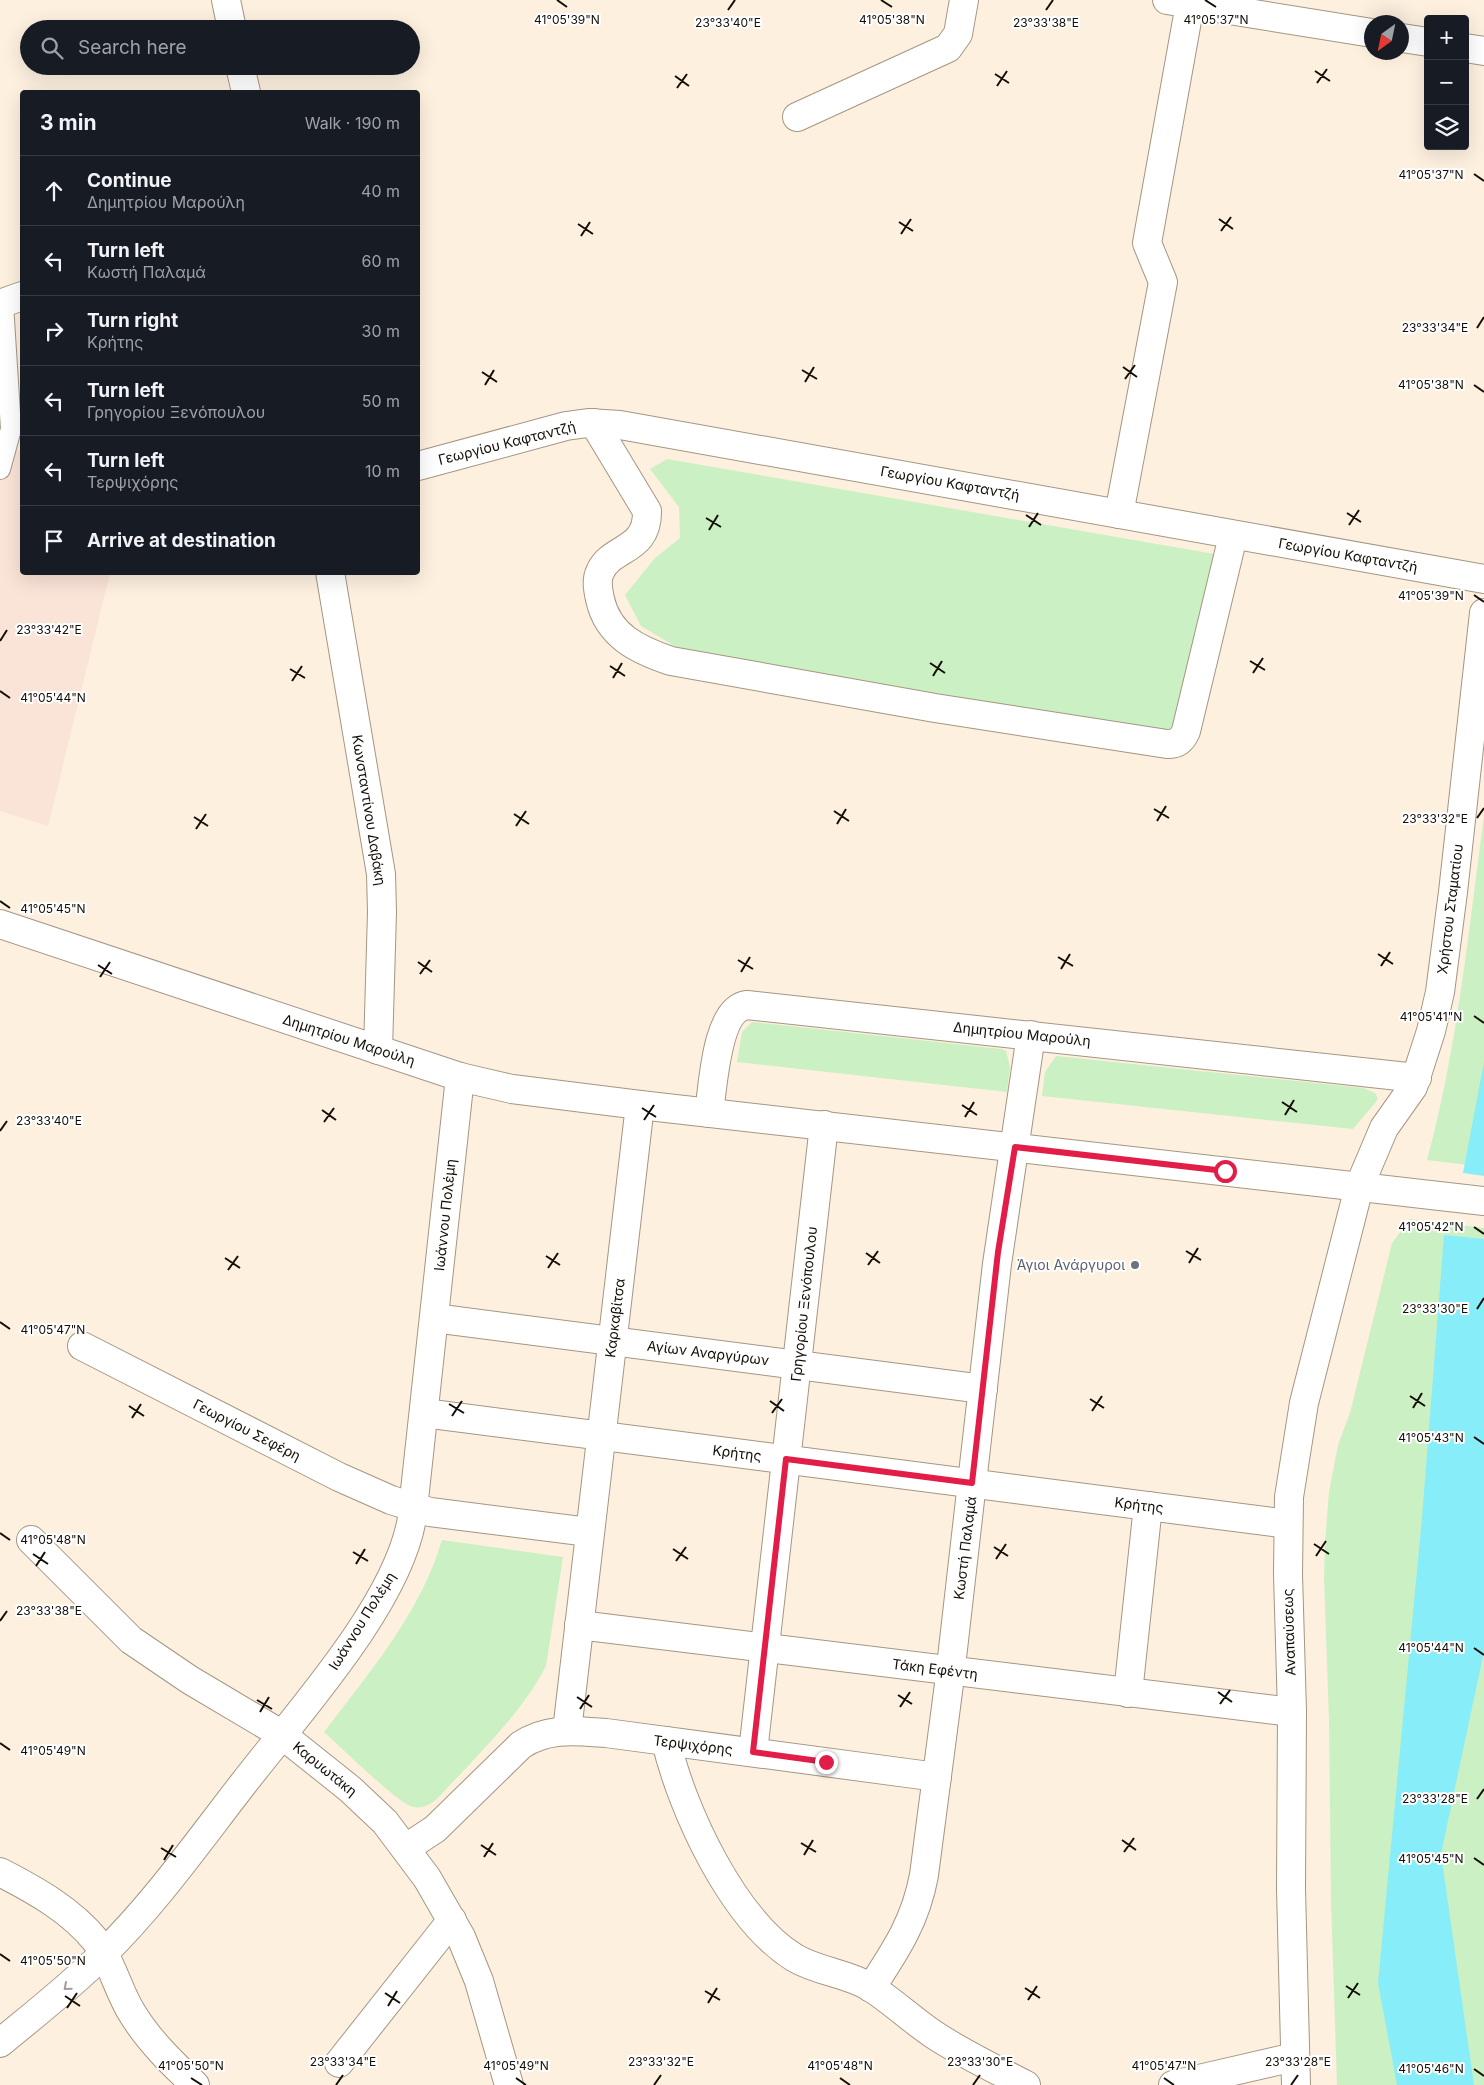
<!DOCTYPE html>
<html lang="en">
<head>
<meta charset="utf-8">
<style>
	:root { --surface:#171b24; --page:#242831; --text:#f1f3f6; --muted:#9ea1a6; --line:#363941 }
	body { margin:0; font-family:Inter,sans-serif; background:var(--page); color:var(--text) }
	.controls { position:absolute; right:15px; top:15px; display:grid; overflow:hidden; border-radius:5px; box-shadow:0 5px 20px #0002 }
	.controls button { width:45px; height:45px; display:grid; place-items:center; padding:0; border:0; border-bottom:1px solid var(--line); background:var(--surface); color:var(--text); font:25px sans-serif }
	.compass { position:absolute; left:1364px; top:15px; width:45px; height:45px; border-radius:50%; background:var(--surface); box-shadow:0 5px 20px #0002; rotate:213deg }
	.stop { position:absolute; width:15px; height:15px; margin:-11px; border:4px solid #e11d48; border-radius:50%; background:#fff }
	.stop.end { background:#e11d48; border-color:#fff; box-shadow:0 1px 5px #0008 }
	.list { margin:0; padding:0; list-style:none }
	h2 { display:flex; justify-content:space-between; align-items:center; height:65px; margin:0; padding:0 20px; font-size:21px }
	h2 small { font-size:16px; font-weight:400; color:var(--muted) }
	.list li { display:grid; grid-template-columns:32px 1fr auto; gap:15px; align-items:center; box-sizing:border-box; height:70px; padding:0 20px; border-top:1px solid var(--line) }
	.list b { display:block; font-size:19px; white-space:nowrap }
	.list p { margin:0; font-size:16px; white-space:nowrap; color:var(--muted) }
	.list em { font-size:16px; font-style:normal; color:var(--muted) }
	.icon { flex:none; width:28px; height:28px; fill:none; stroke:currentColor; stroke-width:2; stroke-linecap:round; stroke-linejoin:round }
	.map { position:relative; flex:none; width:1484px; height:2085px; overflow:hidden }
	.search { position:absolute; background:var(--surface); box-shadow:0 5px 20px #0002; left:20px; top:20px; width:400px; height:55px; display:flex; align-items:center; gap:12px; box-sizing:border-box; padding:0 18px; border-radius:28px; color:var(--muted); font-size:19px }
	.panel { position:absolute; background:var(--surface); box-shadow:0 5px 20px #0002; left:20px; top:90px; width:400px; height:485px; border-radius:5px }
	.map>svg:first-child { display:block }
</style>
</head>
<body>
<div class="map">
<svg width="1484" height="2085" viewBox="0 0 1484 2085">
	<rect width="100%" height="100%" fill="#fdf0df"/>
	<path fill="#fae3d7" d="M0 437 22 453V572L110 573 48 826 0 811Z"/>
	<g fill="#cbf0c3">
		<path d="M667 459 1214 554 1172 733 720 657 678 648 641 626 625 595 655 558 680 538 679 507 650 469Z"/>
		<path d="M1484 815V1167L1427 1160C1457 1050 1469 928 1484 815Z"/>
		<path d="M752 1022 1001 1049 1006 1051 1010 1067 1007 1092 737 1062 742 1032Z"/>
		<path d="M1056 1056 1363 1088 1375 1093 1378 1098 1376 1102 1353 1129 1042 1096 1045 1072Z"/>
		<path d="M1410 1219 1484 1228V2085H1337L1331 1901 1329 1720 1324 1578 1325 1543 1329 1492 1338 1445 1350 1413 1392 1243Z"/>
		<path d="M442 1540 563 1557 546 1666C520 1716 476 1756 438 1798 431 1804 423 1809 413 1807 397 1803 340 1746 324 1732 369 1673 421 1612 442 1540Z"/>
	</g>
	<g fill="#87edf8">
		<path d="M1484 1062V1176L1463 1173Z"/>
		<path d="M1444 1235 1484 1239V1651L1441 1854 1474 2085H1397L1378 1983 1422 1518Z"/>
	</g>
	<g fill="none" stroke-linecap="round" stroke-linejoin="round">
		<defs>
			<path id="lane" d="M0 469 11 429 3 304"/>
			<g id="street">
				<path d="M226 0 232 29"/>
				<path d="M1167 0 1372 33"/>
				<path d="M1402 38 1428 42"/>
				<path d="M1465 48 1484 51"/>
				<path d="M240 66 246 92"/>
				<path d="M797 117 948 48 958 34 964 0"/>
				<path d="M0 304 22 296"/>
				<path d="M594 423 647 511C648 552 611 546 600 572 596 580 598 590 600 599 608 636 638 650 671 661L935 708 1167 744C1178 744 1182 740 1186 731L1233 536"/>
				<path d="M418 466 566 426 588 423 620 425 1484 579"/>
				<path d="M1119 514 1163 282 1147 243 1190 4"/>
				<path d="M330 572 381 874 382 912 378 1050"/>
				<path d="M709 1113C713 1087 716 1009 747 1005L1417 1078"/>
				<path d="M434 1318 983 1389"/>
				<path d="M82 1346 339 1477 391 1500 430 1512 589 1532"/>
				<path d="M424 1413 1288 1524"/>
				<path d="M31 1540 131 1640 190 1680 281 1734 350 1789 385 1822 427 1878 461 1937 479 1981 509 2085"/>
				<path d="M579 1625 1292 1712"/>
				<path d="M1128 1693 1148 1506"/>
				<path d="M567 1731 640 1105"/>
				<path d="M666 1741C682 1810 733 1920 795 1958 819 1972 847 1973 870 1987 891 2000 912 2020 933 2034 963 2054 995 2069 1026 2085"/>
				<path d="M753 1752 824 1125"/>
				<path d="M406 1848 435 1829 521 1745C548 1727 576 1731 606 1733L937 1777"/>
				<path d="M0 1872C35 1890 71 1910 96 1941 112 1962 118 1991 132 2013 149 2041 172 2063 195 2085"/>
				<path d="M871 1988C896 1950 916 1920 924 1875L949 1684 997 1264 1031 1035"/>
				<path d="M0 2043C35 2014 71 1986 103 1954 155 1903 198 1842 243 1784 296 1715 398 1604 412 1518L460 1077"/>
				<path d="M339 2063 452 1920"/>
				<path d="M1173 2085 1294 2057"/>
				<path d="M1296 2085 1291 1889 1292 1712 1288 1574 1289 1497 1304 1403 1359 1187 1384 1128 1413 1087 1431 1031 1440 992 1453 892 1484 613"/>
			</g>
			<path id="secondary" d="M0 924 460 1077 512 1089 640 1105 1484 1201"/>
		</defs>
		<use href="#lane" stroke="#a59682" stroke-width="22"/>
		<use href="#street" stroke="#a59682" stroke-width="30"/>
		<use href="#secondary" stroke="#a59682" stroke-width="30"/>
		<use href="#lane" stroke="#fff" stroke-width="20"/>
		<use href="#street" stroke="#fff" stroke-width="28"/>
		<use href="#secondary" stroke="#fff" stroke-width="28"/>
	</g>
	<defs><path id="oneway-chevron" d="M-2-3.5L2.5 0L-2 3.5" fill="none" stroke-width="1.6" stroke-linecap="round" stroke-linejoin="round" transform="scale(1.25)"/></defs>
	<use stroke="#a19f9c" href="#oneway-chevron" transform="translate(67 1987) rotate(139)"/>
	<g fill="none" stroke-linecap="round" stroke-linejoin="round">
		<path stroke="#e11d48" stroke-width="6" d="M826 1762 753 1752 786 1459 972 1483 998 1252 1015 1147 1225 1171"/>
	</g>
	<path fill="none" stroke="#130e07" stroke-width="2" d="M557 0 567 7M881 0 892 7M1205 0 1216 7M728 10 735 0M1046 10 1053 0M1315 71 1330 81M995 74 1009 83M675 76 689 86M1317 83 1327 69M997 86 1007 71M677 88 687 74M1474 174 1484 181M1219 219 1233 229M899 222 913 231M578 224 593 234M1221 231 1231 217M901 234 911 219M581 236 590 222M1477 328 1484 317M1123 367 1137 377M802 370 817 379M482 372 497 382M1125 379 1135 365M805 382 814 367M485 385 494 370M1474 385 1484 392M1347 513 1361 522M1026 515 1041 525M706 518 721 527M1349 525 1359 510M1029 527 1038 513M709 530 718 515M1474 595 1484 602M0 641 7 630M1250 661 1265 670M930 663 945 673M610 666 625 676M290 669 305 678M1253 673 1263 658M933 676 942 661M613 678 622 663M292 681 302 666M0 691 10 698M1154 809 1169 818M834 811 849 821M514 814 529 824M194 817 208 826M1477 818 1484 808M1157 821 1166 806M837 824 846 809M516 826 526 811M196 829 206 814M0 901 10 908M1378 954 1393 964M1058 957 1073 966M738 960 753 969M418 962 432 972M98 965 112 974M1381 966 1390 952M1061 969 1070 954M741 972 750 957M420 974 430 960M100 977 110 962M1474 1016 1484 1023M1282 1102 1297 1112M962 1105 977 1115M642 1108 656 1117M322 1110 336 1120M1285 1115 1294 1100M965 1117 974 1102M644 1120 654 1105M324 1122 334 1108M0 1131 7 1121M1474 1227 1484 1234M1186 1251 1201 1260M866 1253 880 1263M546 1256 560 1265M225 1258 240 1268M1189 1263 1198 1248M868 1265 878 1251M548 1268 558 1253M228 1270 238 1256M1477 1309 1484 1298M0 1322 10 1329M1410 1396 1425 1406M1090 1399 1104 1408M770 1401 784 1411M449 1404 464 1413M129 1406 144 1416M1413 1408 1422 1393M1092 1411 1102 1396M772 1413 782 1399M452 1416 462 1401M132 1418 141 1404M1474 1437 1484 1444M0 1533 10 1540M1314 1544 1329 1554M994 1547 1008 1556M673 1549 688 1559M353 1552 368 1561M33 1554 48 1564M1316 1556 1326 1541M996 1559 1006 1544M676 1561 686 1547M356 1564 365 1549M36 1566 45 1552M0 1621 7 1611M1474 1648 1484 1655M1218 1692 1232 1702M898 1695 912 1704M577 1697 592 1707M257 1700 272 1709M1220 1704 1230 1690M900 1707 910 1692M580 1709 589 1695M260 1712 269 1697M0 1743 10 1750M1477 1799 1484 1789M1122 1840 1136 1850M801 1843 816 1852M481 1845 496 1855M161 1848 176 1857M1124 1852 1134 1838M804 1855 813 1840M484 1857 493 1843M1474 1858 1484 1865M164 1860 173 1845M0 1954 10 1961M1346 1986 1360 1995M1025 1988 1040 1998M705 1991 720 2000M385 1993 400 2003M65 1996 80 2006M1348 1998 1358 1983M1028 2000 1037 1986M708 2003 717 1988M388 2006 397 1991M67 2008 77 1993M1474 2069 1484 2076M191 2078 202 2085M516 2078 526 2085M840 2078 850 2085M1164 2078 1174 2085M336 2085 343 2075M654 2085 661 2075M973 2085 980 2075M1291 2085 1298 2075"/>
	<circle fill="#6b7280" stroke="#fff" stroke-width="2" cx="1135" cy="1265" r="5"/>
	<g text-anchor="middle" stroke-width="4" stroke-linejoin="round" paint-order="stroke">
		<g font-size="14" fill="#130e07" stroke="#fff">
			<text transform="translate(507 443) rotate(-14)" y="5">Γεωργίου Καφταντζή</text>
			<text transform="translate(950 483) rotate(10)" y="5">Γεωργίου Καφταντζή</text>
			<text transform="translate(1348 555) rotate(10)" y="5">Γεωργίου Καφταντζή</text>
			<text transform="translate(369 810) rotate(81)" y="5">Κωνσταντίνου Δαβάκη</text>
			<text transform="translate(1450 909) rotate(-83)" y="5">Χρήστου Σταματίου</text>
			<text transform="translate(1022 1034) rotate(6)" y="5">Δημητρίου Μαρούλη</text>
			<text transform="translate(349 1040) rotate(18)" y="5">Δημητρίου Μαρούλη</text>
			<text transform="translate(445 1215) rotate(-84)" y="5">Ιωάννου Πολέμη</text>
			<text transform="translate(804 1304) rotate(-84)" y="5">Γρηγορίου Ξενόπουλου</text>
			<text transform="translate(615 1318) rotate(-83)" y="5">Καρκαβίτσα</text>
			<text transform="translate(708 1353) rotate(7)" y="5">Αγίων Αναργύρων</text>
			<text transform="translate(247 1430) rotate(27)" y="5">Γεωργίου Σεφέρη</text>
			<text transform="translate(737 1453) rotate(7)" y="5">Κρήτης</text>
			<text transform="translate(1139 1505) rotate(7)" y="5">Κρήτης</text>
			<text transform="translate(965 1548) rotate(-83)" y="5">Κωστή Παλαμά</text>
			<text transform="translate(362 1621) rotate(-58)" y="5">Ιωάννου Πολέμη</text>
			<text transform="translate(1289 1632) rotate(-92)" y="5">Αναπαύσεως</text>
			<text transform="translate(935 1669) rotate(7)" y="5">Τάκη Εφέντη</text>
			<text transform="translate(693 1745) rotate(7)" y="5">Τερψιχόρης</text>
			<text transform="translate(325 1769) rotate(39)" y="5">Καρυωτάκη</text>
		</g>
		<g font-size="14" fill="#5b616d" stroke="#fff" text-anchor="end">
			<text x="1125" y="1270">Άγιοι Ανάργυροι</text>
		</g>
	</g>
	<g font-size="12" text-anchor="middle" fill="#130e07" stroke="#fff" stroke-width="4" stroke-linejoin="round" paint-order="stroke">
		<text x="567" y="24">41°05'39"N</text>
		<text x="892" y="24">41°05'38"N</text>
		<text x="1216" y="24">41°05'37"N</text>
		<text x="1046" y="27">23°33'38"E</text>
		<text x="728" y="27">23°33'40"E</text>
		<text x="1431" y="179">41°05'37"N</text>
		<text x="1435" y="332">23°33'34"E</text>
		<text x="1431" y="389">41°05'38"N</text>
		<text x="1431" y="600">41°05'39"N</text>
		<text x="49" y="634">23°33'42"E</text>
		<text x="53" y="702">41°05'44"N</text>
		<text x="1435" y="823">23°33'32"E</text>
		<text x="53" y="913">41°05'45"N</text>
		<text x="1431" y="1021">41°05'41"N</text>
		<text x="49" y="1125">23°33'40"E</text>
		<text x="1431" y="1231">41°05'42"N</text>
		<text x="1435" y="1313">23°33'30"E</text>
		<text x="53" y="1334">41°05'47"N</text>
		<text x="1431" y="1442">41°05'43"N</text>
		<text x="53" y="1544">41°05'48"N</text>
		<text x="49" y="1615">23°33'38"E</text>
		<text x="1431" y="1652">41°05'44"N</text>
		<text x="53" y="1755">41°05'49"N</text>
		<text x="1435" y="1803">23°33'28"E</text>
		<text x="1431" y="1863">41°05'45"N</text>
		<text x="53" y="1965">41°05'50"N</text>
		<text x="343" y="2066">23°33'34"E</text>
		<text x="661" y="2066">23°33'32"E</text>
		<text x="980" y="2066">23°33'30"E</text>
		<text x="1298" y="2066">23°33'28"E</text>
		<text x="191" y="2070">41°05'50"N</text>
		<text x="516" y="2070">41°05'49"N</text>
		<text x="840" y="2070">41°05'48"N</text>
		<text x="1164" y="2070">41°05'47"N</text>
		<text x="1431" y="2073">41°05'46"N</text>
	</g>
</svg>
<div class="controls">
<button>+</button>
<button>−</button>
<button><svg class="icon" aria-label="layers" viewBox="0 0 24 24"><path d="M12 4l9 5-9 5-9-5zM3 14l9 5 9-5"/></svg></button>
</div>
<svg class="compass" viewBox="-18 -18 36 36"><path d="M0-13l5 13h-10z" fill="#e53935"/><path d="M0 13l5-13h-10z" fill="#9ea1a6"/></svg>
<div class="stop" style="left:1225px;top:1171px"></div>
<div class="stop end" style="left:826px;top:1762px"></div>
<div class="search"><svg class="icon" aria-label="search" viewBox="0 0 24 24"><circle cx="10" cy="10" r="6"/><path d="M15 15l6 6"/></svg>Search here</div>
<section class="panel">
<h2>3 min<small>Walk · 190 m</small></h2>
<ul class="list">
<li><svg class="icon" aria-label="ahead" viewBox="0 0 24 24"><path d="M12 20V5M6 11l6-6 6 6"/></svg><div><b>Continue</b><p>Δημητρίου Μαρούλη</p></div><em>40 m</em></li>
<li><svg class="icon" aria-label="left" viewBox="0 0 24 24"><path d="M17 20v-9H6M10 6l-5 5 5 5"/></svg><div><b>Turn left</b><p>Κωστή Παλαμά</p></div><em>60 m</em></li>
<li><svg class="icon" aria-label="right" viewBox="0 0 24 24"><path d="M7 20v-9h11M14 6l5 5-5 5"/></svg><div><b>Turn right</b><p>Κρήτης</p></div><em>30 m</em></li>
<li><svg class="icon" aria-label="left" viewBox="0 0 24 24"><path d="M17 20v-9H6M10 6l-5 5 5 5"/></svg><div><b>Turn left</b><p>Γρηγορίου Ξενόπουλου</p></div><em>50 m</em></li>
<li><svg class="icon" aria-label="left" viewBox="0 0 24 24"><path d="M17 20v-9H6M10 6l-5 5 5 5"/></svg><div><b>Turn left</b><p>Τερψιχόρης</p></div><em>10 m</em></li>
<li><svg class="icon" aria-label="arrive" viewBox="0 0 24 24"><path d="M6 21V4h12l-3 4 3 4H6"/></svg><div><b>Arrive at destination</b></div></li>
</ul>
</section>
</div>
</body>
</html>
